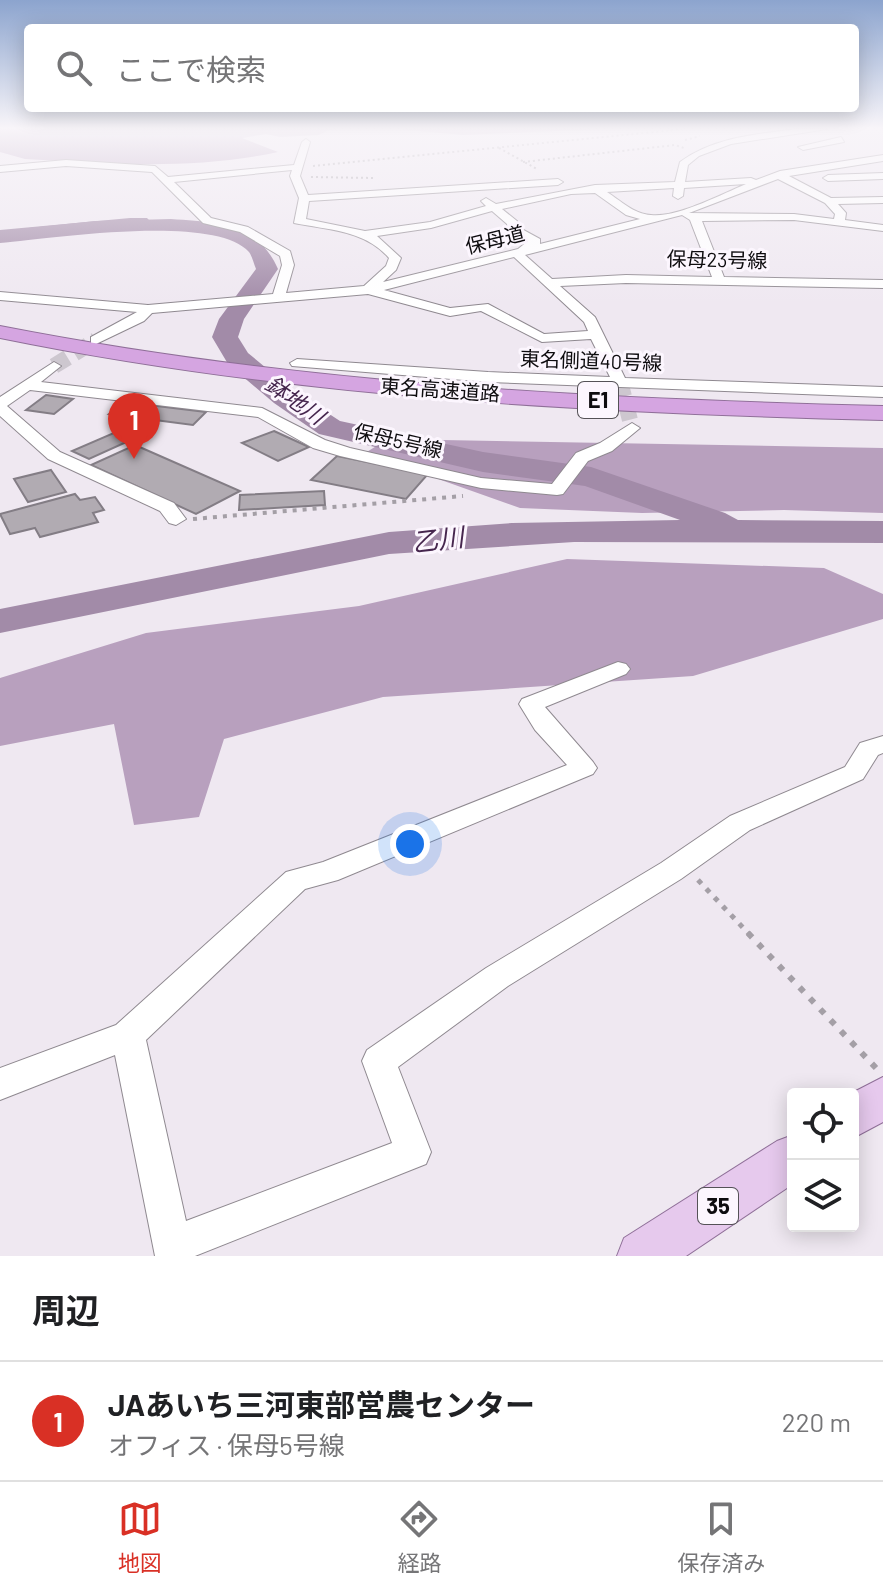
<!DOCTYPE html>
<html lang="ja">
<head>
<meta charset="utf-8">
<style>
	:root { --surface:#fff; --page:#f6f6f6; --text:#202124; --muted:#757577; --line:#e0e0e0; --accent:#d93025 }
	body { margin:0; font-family:Barlow,"Noto Sans JP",sans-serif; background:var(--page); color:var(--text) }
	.controls { position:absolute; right:24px; bottom:24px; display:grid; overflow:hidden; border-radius:8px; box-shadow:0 4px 20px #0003 }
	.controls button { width:72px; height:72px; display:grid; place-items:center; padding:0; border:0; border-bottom:2px solid var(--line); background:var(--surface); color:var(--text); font:40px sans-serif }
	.you { position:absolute; left:410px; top:844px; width:28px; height:28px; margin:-20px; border:6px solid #fff; border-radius:50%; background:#1a73e8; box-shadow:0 0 0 12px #1a73e833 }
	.badge { display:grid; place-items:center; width:52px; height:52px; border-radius:50%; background:var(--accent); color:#fff; font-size:26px; font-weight:700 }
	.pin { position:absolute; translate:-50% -66px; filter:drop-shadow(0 2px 4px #0008) }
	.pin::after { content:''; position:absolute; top:42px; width:28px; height:24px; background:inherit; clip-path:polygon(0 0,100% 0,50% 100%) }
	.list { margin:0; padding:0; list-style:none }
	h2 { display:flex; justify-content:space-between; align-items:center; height:104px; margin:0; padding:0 32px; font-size:34px }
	h2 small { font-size:26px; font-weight:400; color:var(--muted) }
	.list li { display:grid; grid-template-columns:52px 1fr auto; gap:24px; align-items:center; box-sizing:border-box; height:120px; padding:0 32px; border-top:2px solid var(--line) }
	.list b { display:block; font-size:30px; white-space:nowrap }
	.list p { margin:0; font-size:26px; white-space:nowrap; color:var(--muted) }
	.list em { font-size:26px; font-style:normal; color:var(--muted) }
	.icon { flex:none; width:44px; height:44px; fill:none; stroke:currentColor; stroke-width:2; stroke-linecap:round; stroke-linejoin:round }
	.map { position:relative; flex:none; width:883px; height:1256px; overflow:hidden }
	.search { position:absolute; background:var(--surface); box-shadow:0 4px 20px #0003; left:24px; right:24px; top:24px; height:88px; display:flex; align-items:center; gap:20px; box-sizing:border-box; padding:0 28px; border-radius:8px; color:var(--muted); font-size:30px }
	.sheet { height:224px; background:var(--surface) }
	nav { display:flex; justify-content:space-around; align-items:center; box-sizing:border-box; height:112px; border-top:2px solid var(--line); background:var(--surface); font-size:22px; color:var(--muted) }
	nav a { display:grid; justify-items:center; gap:4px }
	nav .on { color:var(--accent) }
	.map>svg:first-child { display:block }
</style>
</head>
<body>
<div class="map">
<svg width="883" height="1256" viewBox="0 0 883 1256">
	<rect width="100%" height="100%" fill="#efe8f1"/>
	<g fill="#b8a0be">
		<path d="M0 129H349L328 130 319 135 280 137 266 134 242 138 278 152C195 170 110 164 25 159L0 152Z"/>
		<path d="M397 129H606L463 135Z"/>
		<path d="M388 439 883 448V513L784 510 642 513 520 508 365 453Z"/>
		<path d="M567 559 824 568 883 594V619L693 676 383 697 224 739 199 817 134 825 114 724 0 746V678L146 633 359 606Z"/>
	</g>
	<path fill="#a28ba8" d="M130 218H147L154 225 75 229 0 237V230Z"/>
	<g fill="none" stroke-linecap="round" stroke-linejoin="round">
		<path fill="#a28ba8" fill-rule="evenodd" d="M171 219C216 222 258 223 278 269L244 319 238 337 248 353 294 391 340 421 483 452 591 467 725 513 738 520 883 521V543L574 542 389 554 0 633V609L389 532 512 523 680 520 585 486 483 472 319 434 274 403 228 364 212 337 219 319 256 269C254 264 252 256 249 252 214 213 50 239 0 243V231L95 221Z"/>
	</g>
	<g fill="#b1abb2" stroke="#837d85" stroke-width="2">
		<path d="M46 395 73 399 54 414 26 410Z"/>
		<path d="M124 402 206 412 193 425 109 414Z"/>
		<path d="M274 431 309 447 278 461 242 443Z"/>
		<path d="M116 432 133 439 89 459 72 451Z"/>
		<path d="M135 445 240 491 196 514 91 465Z"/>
		<path d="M337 456 428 474 406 499 311 480Z"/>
		<path d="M51 470 66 492 28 502 14 479Z"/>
		<path d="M324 491 325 505 239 510 240 495Z"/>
		<path d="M75 494 80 500 95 497 104 510 93 513 98 522 40 537 35 528 10 534 0 514Z"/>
	</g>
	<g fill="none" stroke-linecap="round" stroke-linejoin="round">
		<g stroke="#cdc7cf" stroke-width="16" stroke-dasharray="16 8" stroke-linecap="butt">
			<path d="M54 366 96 340"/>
			<path d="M620 381 632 428"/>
		</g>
		<defs>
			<g id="minor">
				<path d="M798 129H827L731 144 699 156 688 165 685 182 751 178 756 180 780 171 883 155V161L789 176 831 198 883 197V203L838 204 846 213 845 220 883 225V231L794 220 702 221 724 277 883 280V288L626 283 560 286 595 317 625 378 883 387V397L488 382 292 366 290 363 297 359 488 372 610 377 591 339 542 342 481 311 450 316 368 294 152 313 144 321 96 344 91 343V337L137 312 0 300V292L148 305 273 294 282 265 280 256 240 232 203 223 152 172 66 166 0 172V166L66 160 155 166 168 177 294 165 302 142 306 139 310 142 300 176 308 195 558 179 563 182 558 185 309 201 306 219 365 231 430 222 486 206 481 201 486 198 496 204 595 185 675 182 680 162C714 137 757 134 798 129ZM292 170 290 176 299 198 294 223C328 230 365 230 389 258L386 266 364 286 286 293 294 265 290 251 248 227 211 218 174 182ZM778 179 825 203 835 214 834 219 794 214 689 213ZM746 184C722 194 677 218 651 215 634 214 621 201 607 192L674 188 673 196 678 199 683 196 684 188ZM595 193 626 215 640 219 540 244V239L518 227 517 221 502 209 571 194ZM492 211 507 224 508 230 528 241 518 249 383 282 396 270 401 258 377 236 431 228ZM682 215 690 220 712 277 626 275 552 279 525 255ZM514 257 584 322 588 331 544 334 488 304 450 308 384 290Z"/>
				<path d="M841 137 844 142 803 150 798 147Z"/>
				<path d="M883 173V179L828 181 823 178 828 175Z"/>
				<path d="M54 362 61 366 41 382 262 408 325 440 350 448 481 478 552 484 576 453 600 443 632 423 640 428 612 451 588 461 563 494 557 495 481 488 340 456 313 448 258 417 30 390 7 406 60 452 174 503 186 519 176 525 169 523 160 511 48 459 0 416V397Z"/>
				<path d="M618 662 626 664 630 669 626 674 545 707 593 762 597 768 593 774 338 880 305 889 146 1040 186 1221 392 1143 362 1061 367 1050 486 968 661 863 730 816 845 767 860 743 883 736V753L878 755 863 779 750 830 681 879 508 986 398 1067 431 1152 426 1164 195 1256H155L115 1055 0 1100V1068L116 1025 286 872 323 862 567 765 535 730 519 704 522 699Z"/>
			</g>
			<g id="major">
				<path d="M883 1077V1122L853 1138V1094H850Z"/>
				<path d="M793 1135V1184L686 1256H617L624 1238 777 1141Z"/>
			</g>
			<path id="highway" d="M0 326C290 383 588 399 883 406V420C588 413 289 397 0 338Z"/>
		</defs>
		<use href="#minor" stroke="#8f8990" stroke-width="2"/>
		<use href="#major" stroke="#8f6f98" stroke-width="2"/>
		<use href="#highway" stroke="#8f6f98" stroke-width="2"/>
		<g stroke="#a49fa6" stroke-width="2" stroke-dasharray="2 3" stroke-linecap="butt">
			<path d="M685 140 700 136"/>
			<path d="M499 148 537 169"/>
			<path d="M523 162 675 145 684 148"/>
			<path d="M313 166 683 129"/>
			<path d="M311 177 374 178"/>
		</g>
		<path stroke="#a49fa6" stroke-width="4" stroke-dasharray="4 6" stroke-linecap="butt" d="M193 519 463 496"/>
		<path stroke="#a49fa6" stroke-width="5" stroke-dasharray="5 7" stroke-linecap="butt" d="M698 880 750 935"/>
		<path stroke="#a49fa6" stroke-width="6" stroke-dasharray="6 9" stroke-linecap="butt" d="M748 933 876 1068"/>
		<use href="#minor" fill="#fff" fill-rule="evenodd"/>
		<use href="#major" fill="#e6c9ed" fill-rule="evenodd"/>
		<use href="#highway" fill="#d5a5e1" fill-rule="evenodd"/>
	</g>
	<linearGradient id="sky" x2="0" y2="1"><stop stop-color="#8ca4ce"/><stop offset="0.42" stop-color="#f8f5f9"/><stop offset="1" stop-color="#f8f5f9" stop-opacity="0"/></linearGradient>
	<rect width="883" height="305" fill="url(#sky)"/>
	<g text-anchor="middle" stroke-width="6" stroke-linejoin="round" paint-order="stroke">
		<g font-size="20" fill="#0e0c0f" stroke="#fcf6fe">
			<text transform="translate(495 240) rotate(-14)" y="7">保母道</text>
			<text transform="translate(717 260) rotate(1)" y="7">保母23号線</text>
			<text transform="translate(591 361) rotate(2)" y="7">東名側道40号線</text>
			<text transform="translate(440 390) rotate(4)" y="7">東名高速道路</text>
			<text transform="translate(398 441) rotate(13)" y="7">保母5号線</text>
		</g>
		<g font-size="22" font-style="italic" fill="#46264e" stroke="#fcf6fe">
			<text transform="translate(295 400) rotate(35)" y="8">鉢地川</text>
		</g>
		<g fill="#fcf6fe" stroke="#555257" stroke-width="2">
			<rect x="578" y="382" width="40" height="36" rx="6"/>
			<rect x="698" y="1188" width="40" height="36" rx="6"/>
		</g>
		<g font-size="22" font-weight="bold" fill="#0e0c0f">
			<text x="598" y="408">E1</text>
			<text x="718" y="1214">35</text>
		</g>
		<g font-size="26" font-style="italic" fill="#46264e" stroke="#fcf6fe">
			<text transform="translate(438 540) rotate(-7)" y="9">乙川</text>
		</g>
	</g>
</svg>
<div class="controls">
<button><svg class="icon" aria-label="locate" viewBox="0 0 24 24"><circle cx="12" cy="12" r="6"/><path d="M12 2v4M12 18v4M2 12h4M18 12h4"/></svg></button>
<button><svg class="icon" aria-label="layers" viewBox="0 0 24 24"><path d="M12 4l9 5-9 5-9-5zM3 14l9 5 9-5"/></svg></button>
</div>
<div class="you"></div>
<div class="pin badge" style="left:134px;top:459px">1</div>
<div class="search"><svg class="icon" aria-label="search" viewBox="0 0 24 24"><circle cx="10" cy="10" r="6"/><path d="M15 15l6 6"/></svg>ここで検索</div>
</div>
<section class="sheet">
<h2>周辺<small></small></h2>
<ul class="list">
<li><span class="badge">1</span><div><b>JAあいち三河東部営農センター</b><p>オフィス · 保母5号線</p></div><em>220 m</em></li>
</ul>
</section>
<nav>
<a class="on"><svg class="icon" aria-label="map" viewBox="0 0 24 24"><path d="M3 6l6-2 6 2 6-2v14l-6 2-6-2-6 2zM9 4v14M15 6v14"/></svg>地図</a>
<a><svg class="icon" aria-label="directions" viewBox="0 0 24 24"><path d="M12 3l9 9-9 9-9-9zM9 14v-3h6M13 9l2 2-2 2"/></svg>経路</a>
<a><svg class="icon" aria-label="saved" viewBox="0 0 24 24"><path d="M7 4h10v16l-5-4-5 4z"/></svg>保存済み</a>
</nav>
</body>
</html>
